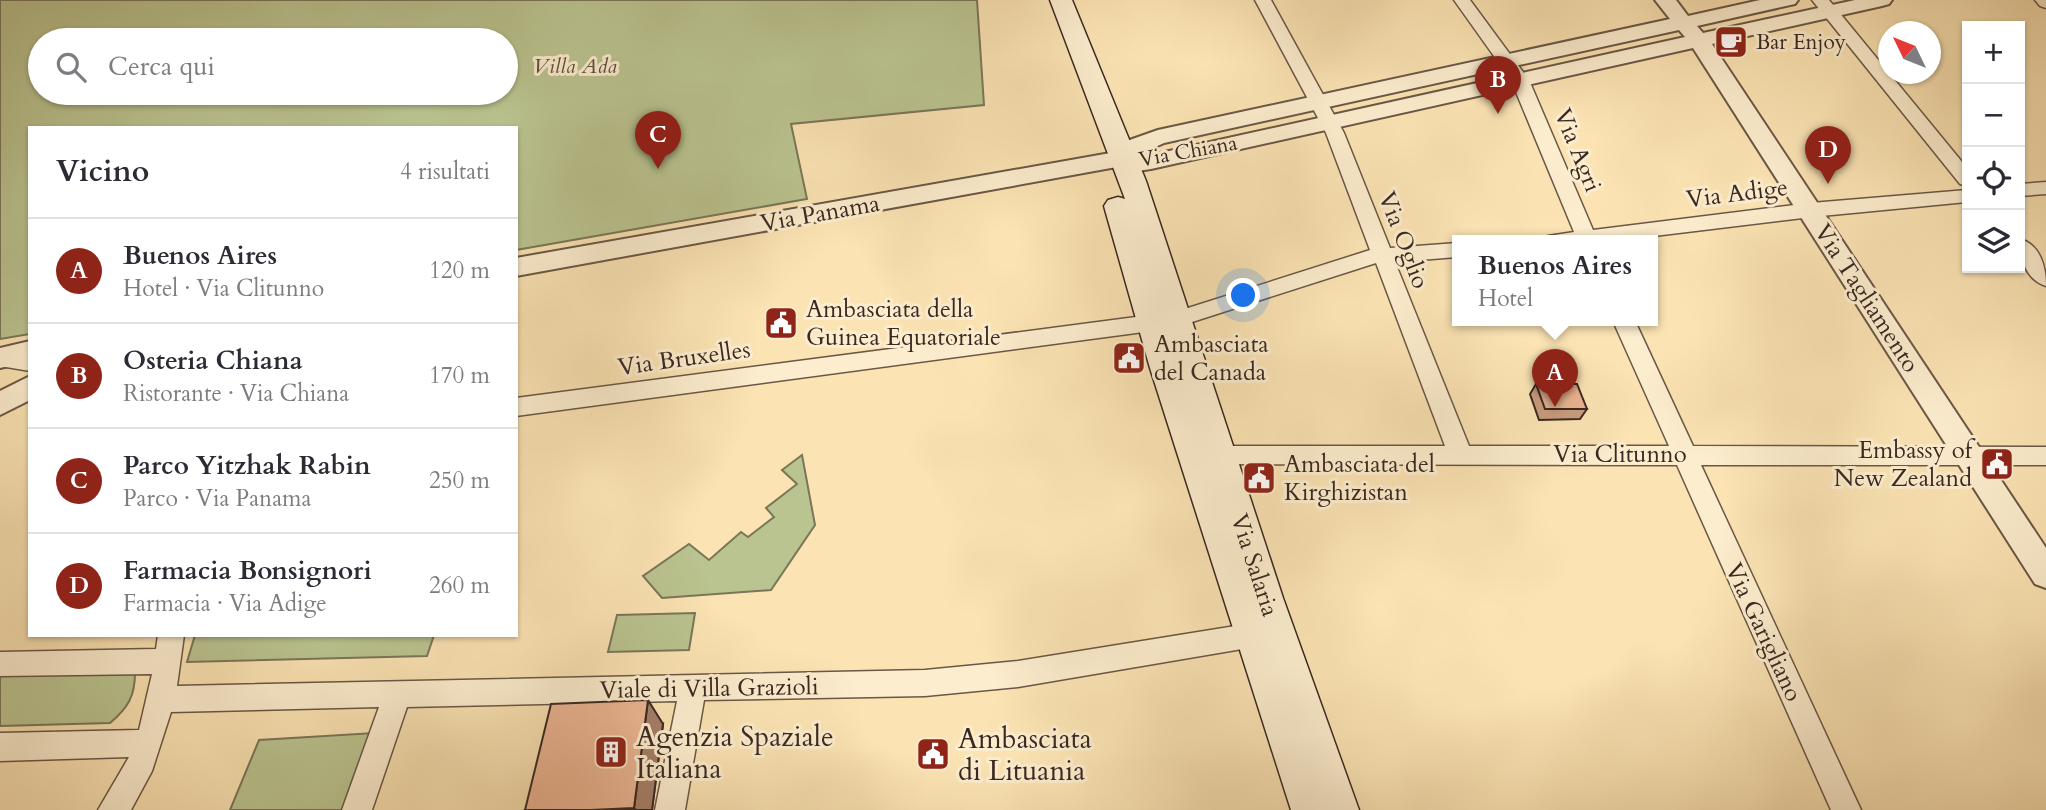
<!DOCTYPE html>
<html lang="it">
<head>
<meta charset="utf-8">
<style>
	:root { --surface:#fff; --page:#f2f2f3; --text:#2b2b33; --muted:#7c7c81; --line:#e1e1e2; --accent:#8f2418 }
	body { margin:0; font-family:Cardo,serif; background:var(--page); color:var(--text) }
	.controls { position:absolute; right:21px; top:21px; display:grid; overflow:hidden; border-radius:0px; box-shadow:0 2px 5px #0004 }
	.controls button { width:63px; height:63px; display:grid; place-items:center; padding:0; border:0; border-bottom:2px solid var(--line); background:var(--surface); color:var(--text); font:35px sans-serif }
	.compass { position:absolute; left:1878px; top:21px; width:63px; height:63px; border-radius:50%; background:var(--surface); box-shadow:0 2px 5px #0004; rotate:313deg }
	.you { position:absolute; left:1244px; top:296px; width:24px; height:24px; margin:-18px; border:5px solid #fff; border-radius:50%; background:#1a73e8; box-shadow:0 0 0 10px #1a73e833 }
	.badge { display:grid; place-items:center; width:46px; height:46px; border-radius:50%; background:var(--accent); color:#fff; font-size:23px; font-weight:700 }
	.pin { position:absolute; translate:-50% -58px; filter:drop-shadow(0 2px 4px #0008) }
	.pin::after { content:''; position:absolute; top:37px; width:24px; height:21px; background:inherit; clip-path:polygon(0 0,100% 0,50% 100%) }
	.popup { position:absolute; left:1452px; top:235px; width:206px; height:91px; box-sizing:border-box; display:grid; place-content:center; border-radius:0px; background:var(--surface); filter:drop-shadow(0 2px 5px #0005); font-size:23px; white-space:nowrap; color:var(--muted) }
	.popup b { font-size:26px; color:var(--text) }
	.popup::after { content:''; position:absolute; left:50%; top:100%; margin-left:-14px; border:14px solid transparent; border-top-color:var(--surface) }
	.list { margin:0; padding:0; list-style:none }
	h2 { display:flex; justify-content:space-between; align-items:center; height:91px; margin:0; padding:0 28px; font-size:30px }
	h2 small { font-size:23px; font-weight:400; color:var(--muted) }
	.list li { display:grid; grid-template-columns:46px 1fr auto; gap:21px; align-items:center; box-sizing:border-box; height:105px; padding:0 28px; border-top:2px solid var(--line) }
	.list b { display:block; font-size:26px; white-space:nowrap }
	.list p { margin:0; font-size:23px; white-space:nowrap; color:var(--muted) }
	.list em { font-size:23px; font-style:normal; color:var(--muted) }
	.icon { flex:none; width:38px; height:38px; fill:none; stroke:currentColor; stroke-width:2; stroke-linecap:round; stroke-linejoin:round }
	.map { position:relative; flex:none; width:2046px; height:810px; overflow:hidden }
	.search { position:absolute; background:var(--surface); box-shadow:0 2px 5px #0004; left:28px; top:28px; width:490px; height:77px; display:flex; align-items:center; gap:18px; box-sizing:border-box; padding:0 24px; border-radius:38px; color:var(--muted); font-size:26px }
	.panel { position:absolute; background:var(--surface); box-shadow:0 2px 5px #0004; left:28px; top:126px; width:490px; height:511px; border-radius:0px }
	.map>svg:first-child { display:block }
</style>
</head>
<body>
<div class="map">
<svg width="2046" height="810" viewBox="0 0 2046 810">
	<rect width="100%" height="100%" fill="#fbe3b3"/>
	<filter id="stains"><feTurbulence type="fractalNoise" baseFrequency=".00286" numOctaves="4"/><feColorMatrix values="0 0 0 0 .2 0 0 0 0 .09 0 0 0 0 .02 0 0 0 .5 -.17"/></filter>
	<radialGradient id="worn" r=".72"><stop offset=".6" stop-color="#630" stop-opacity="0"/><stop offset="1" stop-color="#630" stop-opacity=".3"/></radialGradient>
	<g fill="#bac490" stroke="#7a7659" stroke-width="2" fill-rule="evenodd">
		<path d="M0 0H977L984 105 791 124 807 199 516 250V128H30V334L0 339ZM506 40V93H40V40Z"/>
		<path d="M802 455 815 525 771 590 662 598 643 576 689 544 709 560 741 532 748 537 774 517 766 508 797 484 782 470Z"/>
		<path d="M695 613 689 650 608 652 617 615Z"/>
		<path d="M195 635H434L427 656 187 662Z"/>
		<path d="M135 673C135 696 128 708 110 723L0 726V676Z"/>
		<path d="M374 733 347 810H230L259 740Z"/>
	</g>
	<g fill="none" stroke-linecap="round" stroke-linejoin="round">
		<defs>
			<g id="minor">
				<path d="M1255 0H1271L1344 133 1390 248 1457 243V257L1395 262 1469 446H1669L1613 321H1635L1693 446 2046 447V465H1701L1861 810H1831L1677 465 1206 464 1198 462 1194 455 1198 448 1206 446H1445L1376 263 1189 323 1151 331 516 416V398L1151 315 1188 308 1370 250 1326 133Z"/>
				<path d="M1454 0H1470L1529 80 1593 230 1811 203 1967 190V202L1811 217 1613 241H1545L1548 236 1574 232 1511 80Z"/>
				<path d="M1812 0H1829L1967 168V186L1960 184Z"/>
				<path d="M2035 0H2046V8L2040 6Z"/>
				<path d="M2046 182V194L2020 196V184Z"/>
				<path d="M2020 239C2041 245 2046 268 2046 286 2026 280 2019 257 2020 239Z"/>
				<path d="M0 350 30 355V371L0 366Z"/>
				<path d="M1254 623 1263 627 1267 635 1263 643 1254 647 1018 687 925 696 704 700 685 810H655L677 701 407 707 372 810H342L379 707 171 712 152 771 131 810H98L129 757 0 761V733L139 730 152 674 0 676V652L156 649 158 635H184L177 686 925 670 1018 661Z"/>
			</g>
			<g id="tertiary">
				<path d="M1655 0H1676L1688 16 1760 0H1798L1795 4 1697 26 1703 33 1855 0H1892L1889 4 1882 6 1712 44 2046 548V588L2035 584 1693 48 1151 169 1138 171 1122 166 516 276V258L1116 152 1124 142 1158 130 1670 19ZM1679 30 1685 37 1151 155H1138L1164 143Z"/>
				<path d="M30 341V361L0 368V348Z"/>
				<path d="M30 376V400L0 415V391Z"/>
			</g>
			<path id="secondary" d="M1050 0H1072L1146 181 1283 598 1359 810H1291L1150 368 1104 206 1108 200 1118 197 1125 199Z"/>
		</defs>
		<use href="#minor" stroke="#6a5746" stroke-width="3"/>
		<use href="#tertiary" stroke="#6a5746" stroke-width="4"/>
		<use href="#secondary" stroke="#3a2822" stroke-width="3"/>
		<use href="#minor" fill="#fcedce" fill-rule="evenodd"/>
		<use href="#tertiary" fill="#fcedce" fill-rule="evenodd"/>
		<use href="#secondary" fill="#fcedce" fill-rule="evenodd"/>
	</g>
	<g fill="#ca9b7e" stroke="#3a2822" stroke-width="2">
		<path d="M1536 384 1587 409 1580 419 1539 420 1530 394Z"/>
		<path d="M663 724 652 810H525Z"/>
	</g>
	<path fill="#a47e66" stroke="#3a2822" stroke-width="2" d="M648 700 663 724 652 810H636L634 808Z"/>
	<g fill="#ebb492" stroke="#3a2822" stroke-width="2">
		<path d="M1536 384H1577L1587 409H1545Z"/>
		<path d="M648 700 634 808 590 810H525L551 704Z"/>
	</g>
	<defs>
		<symbol id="cafe-square" viewBox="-11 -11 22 22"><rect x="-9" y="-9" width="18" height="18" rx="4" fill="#8f2418" stroke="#fcedce"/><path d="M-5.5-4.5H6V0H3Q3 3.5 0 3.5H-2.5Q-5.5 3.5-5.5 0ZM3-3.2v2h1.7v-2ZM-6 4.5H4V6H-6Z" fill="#fff"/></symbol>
		<symbol id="civic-square" viewBox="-11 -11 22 22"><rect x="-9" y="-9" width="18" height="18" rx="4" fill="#8f2418" stroke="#fcedce"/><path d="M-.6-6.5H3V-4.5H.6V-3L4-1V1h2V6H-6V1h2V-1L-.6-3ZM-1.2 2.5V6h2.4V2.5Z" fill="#fff"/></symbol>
		<symbol id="building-square" viewBox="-11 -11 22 22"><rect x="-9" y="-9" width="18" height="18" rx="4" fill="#8f2418" stroke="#fcedce"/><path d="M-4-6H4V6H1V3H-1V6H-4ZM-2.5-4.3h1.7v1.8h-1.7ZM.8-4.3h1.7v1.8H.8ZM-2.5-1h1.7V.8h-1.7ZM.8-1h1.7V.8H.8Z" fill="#fff"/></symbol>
	</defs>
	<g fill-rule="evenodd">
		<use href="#cafe-square" x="1712" y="23" width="38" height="38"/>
		<use href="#civic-square" x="762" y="304" width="38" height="38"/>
		<use href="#civic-square" x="1110" y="339" width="38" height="38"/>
		<use href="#civic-square" x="1978" y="445" width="38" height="38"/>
		<use href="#civic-square" x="1240" y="459" width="38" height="38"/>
		<use href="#building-square" x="592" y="733" width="38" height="38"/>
		<use href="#civic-square" x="914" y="735" width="38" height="38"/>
	</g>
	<g text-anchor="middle" stroke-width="6" stroke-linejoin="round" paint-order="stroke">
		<g font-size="21" fill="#3a2822" stroke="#fcedce" text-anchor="start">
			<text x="1756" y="49">Bar Enjoy</text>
		</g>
		<g font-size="21" font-style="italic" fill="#5a4f3e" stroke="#fcedce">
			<text x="575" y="73">Villa Ada</text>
		</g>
		<g font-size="21" fill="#3a2822" stroke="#fcedce">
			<text transform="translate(1188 151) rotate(-10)" y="7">Via Chiana</text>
		</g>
		<g font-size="24" fill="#3a2822" stroke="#fcedce">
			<text transform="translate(1578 150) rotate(68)" y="8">Via Agri</text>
			<text transform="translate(1737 193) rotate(-7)" y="8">Via Adige</text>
			<text transform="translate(820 213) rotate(-10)" y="8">Via Panama</text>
			<text transform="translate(1404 240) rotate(69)" y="8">Via Oglio</text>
			<text transform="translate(1867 298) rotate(57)" y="8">Via Tagliamento</text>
			<text transform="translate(684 358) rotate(-8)" y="8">Via Bruxelles</text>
			<text x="1620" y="462">Via Clitunno</text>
			<text transform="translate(1255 565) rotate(72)" y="8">Via Salaria</text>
			<text transform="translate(1764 632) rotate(65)" y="8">Via Garigliano</text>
			<text transform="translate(709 688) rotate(-1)" y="8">Viale di Villa Grazioli</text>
		</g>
		<g font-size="24" fill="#3a2822" stroke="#fcedce" text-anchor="start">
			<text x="806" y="317">Ambasciata della<tspan x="806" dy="28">Guinea Equatoriale</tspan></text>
			<text x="1154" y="352">Ambasciata<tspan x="1154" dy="28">del Canada</tspan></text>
			<text x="1972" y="458" text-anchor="end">Embassy of<tspan x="1972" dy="28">New Zealand</tspan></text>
			<text x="1284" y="472">Ambasciata del<tspan x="1284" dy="28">Kirghizistan</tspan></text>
		</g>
		<g font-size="28" fill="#3a2822" stroke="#fcedce" text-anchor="start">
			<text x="636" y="746">Agenzia Spaziale<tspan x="636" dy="32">Italiana</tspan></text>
			<text x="958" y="748">Ambasciata<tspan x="958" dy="32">di Lituania</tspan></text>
		</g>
	</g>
	<rect width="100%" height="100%" filter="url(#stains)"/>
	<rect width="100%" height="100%" fill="url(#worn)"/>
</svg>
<div class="controls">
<button>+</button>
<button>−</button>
<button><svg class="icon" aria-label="locate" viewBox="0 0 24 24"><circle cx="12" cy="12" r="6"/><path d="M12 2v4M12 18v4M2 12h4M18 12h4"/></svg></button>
<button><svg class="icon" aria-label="layers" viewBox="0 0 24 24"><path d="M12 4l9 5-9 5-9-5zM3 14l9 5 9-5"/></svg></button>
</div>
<svg class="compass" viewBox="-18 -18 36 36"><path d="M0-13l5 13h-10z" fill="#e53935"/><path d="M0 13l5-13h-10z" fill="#7c7c81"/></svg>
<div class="you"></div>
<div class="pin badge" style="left:1555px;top:407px">A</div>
<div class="popup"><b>Buenos Aires</b>Hotel</div>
<div class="pin badge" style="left:1498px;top:114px">B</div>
<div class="pin badge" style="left:658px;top:169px">C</div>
<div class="pin badge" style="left:1828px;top:184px">D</div>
<div class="search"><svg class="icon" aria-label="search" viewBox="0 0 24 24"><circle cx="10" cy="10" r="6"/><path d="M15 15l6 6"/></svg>Cerca qui</div>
<section class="panel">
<h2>Vicino<small>4 risultati</small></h2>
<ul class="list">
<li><span class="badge">A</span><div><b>Buenos Aires</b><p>Hotel · Via Clitunno</p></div><em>120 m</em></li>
<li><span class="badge">B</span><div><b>Osteria Chiana</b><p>Ristorante · Via Chiana</p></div><em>170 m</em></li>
<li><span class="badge">C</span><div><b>Parco Yitzhak Rabin</b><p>Parco · Via Panama</p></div><em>250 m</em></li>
<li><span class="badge">D</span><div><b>Farmacia Bonsignori</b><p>Farmacia · Via Adige</p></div><em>260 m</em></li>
</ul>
</section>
</div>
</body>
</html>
